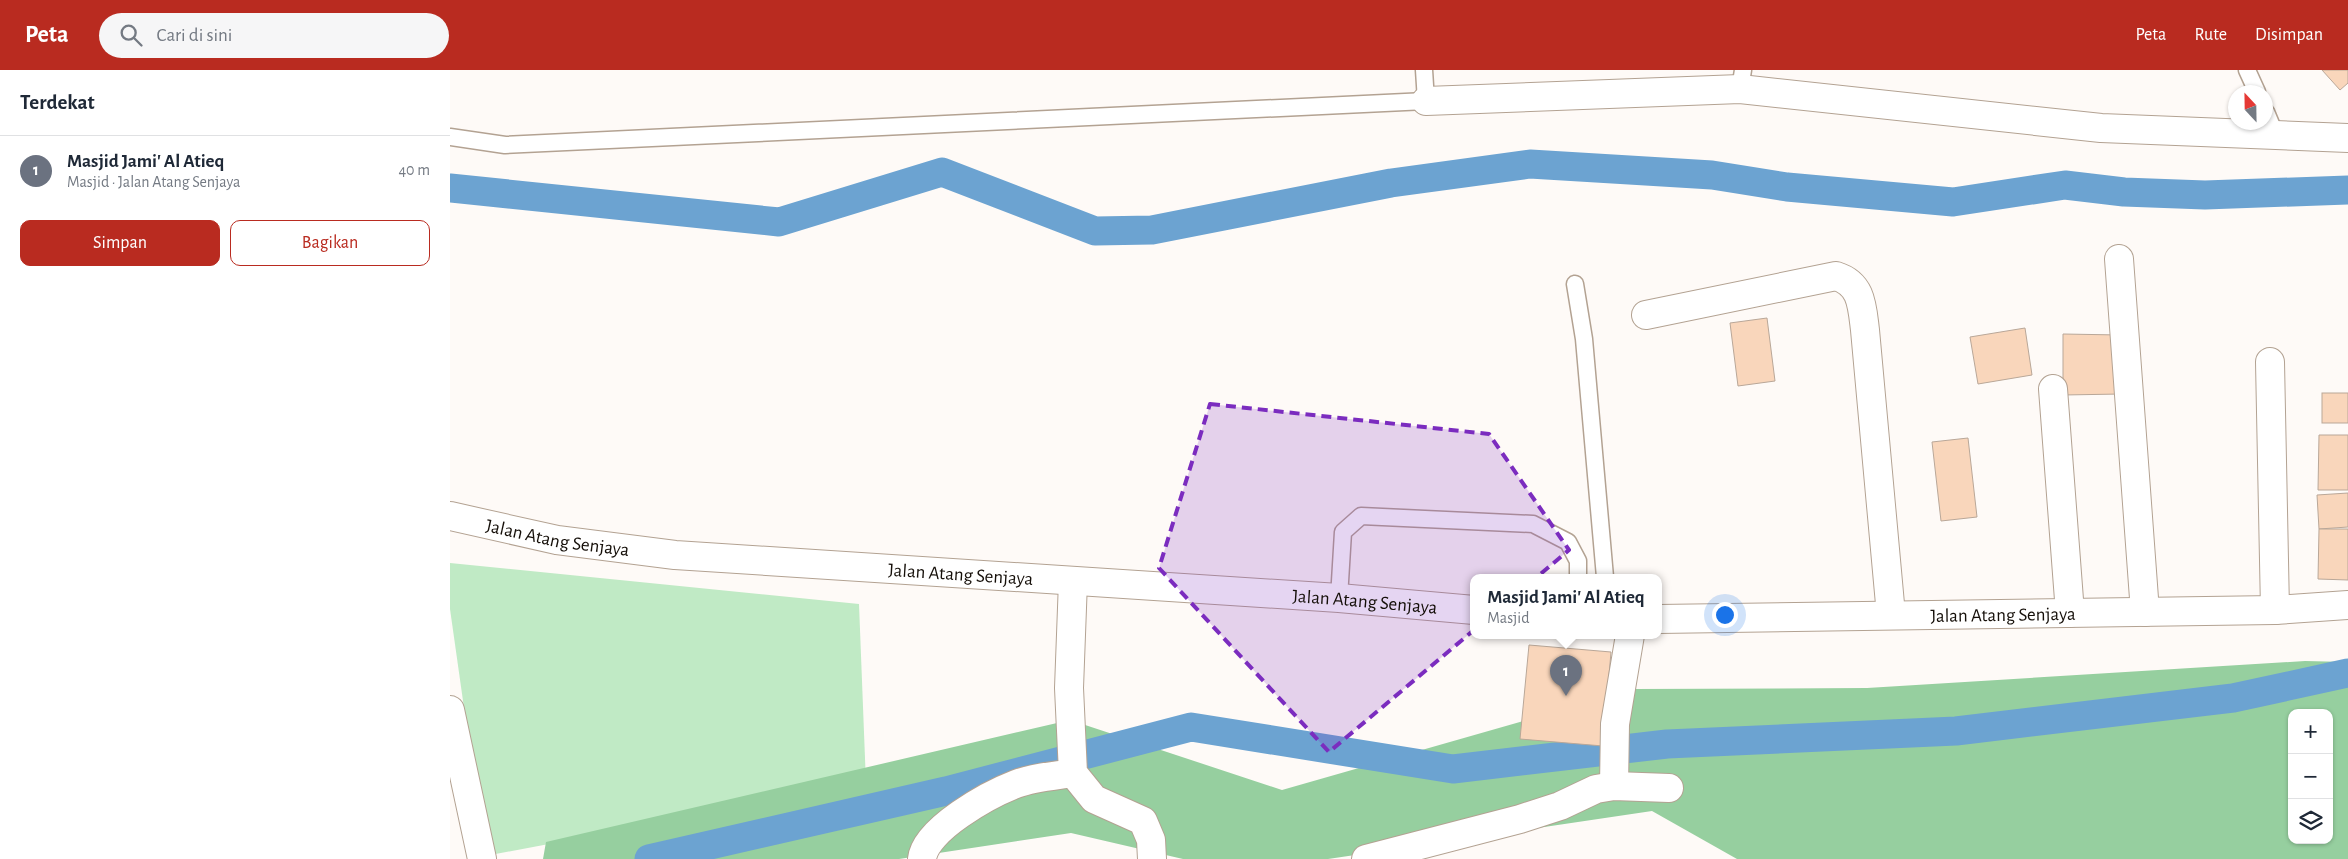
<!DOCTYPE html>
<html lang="id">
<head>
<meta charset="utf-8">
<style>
	:root { --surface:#fff; --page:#f6f6f7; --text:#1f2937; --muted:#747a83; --line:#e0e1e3; --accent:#b92b20 }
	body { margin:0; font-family:"Alegreya Sans",sans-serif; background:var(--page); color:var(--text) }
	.controls { position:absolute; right:15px; bottom:15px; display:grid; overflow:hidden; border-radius:10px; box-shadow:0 1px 4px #0004 }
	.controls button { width:45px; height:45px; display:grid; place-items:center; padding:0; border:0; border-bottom:1px solid var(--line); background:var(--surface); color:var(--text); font:25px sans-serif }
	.compass { position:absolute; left:1778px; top:15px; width:45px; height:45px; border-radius:50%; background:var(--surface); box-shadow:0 1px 4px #0004; rotate:338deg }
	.you { position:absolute; left:1274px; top:544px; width:18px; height:18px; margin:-12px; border:4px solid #fff; border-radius:50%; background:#1a73e8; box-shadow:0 0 0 8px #1a73e833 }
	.badge { display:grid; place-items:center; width:32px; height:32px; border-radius:50%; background:var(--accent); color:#fff; font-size:16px; font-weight:700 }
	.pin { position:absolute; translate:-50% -41px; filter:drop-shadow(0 1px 2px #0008) }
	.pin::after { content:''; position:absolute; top:26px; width:18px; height:15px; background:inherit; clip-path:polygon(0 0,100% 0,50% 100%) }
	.popup { position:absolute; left:1020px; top:504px; width:192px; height:65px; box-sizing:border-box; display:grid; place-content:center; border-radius:10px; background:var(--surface); filter:drop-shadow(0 1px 4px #0005); font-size:16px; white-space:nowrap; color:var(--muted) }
	.popup b { font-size:19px; color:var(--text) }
	.popup::after { content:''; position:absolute; left:50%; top:100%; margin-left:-10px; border:10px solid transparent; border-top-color:var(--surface) }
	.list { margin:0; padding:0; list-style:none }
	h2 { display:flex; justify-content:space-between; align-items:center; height:65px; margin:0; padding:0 20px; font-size:21px }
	h2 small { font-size:16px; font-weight:400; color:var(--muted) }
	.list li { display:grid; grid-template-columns:32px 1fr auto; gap:15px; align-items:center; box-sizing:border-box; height:70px; padding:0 20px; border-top:1px solid var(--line) }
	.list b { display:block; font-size:19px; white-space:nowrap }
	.list p { margin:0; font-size:16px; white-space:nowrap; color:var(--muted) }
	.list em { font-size:16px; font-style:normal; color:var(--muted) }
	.actions { display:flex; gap:10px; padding:15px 20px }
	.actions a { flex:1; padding:11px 0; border:1px solid var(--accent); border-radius:10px; text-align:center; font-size:18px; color:var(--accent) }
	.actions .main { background:var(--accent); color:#fff }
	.icon { flex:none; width:28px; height:28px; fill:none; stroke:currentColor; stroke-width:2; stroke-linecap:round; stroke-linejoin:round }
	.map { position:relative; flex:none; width:1898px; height:789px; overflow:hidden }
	header { display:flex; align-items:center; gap:30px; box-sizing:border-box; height:70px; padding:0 25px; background:var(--accent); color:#fff }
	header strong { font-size:24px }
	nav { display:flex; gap:28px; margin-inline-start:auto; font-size:18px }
	.search { width:350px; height:45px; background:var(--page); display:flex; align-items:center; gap:12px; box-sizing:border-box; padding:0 18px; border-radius:28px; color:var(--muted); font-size:19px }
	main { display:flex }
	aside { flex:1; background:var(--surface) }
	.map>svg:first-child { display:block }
</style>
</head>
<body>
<header>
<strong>Peta</strong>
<div class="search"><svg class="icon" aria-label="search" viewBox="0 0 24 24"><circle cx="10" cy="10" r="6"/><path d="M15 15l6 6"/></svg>Cari di sini</div>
<nav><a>Peta</a><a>Rute</a><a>Disimpan</a></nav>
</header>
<main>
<aside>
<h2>Terdekat<small></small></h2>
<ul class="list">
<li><span class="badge" style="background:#6b7280">1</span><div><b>Masjid Jami' Al Atieq</b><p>Masjid · Jalan Atang Senjaya</p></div><em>40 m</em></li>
</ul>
<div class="actions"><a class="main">Simpan</a><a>Bagikan</a></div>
</aside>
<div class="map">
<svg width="1898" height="789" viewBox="0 0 1898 789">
	<rect width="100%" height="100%" fill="#fefaf7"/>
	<path fill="#c0eac5" d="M0 493 409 534 416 714 35 786 0 539Z"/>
	<path fill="#96cf9f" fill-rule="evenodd" d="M1855 591 1898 592V789H1287L1202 741 878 789H733L621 763 449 789H93L96 772 620 650 832 720 1185 619 1417 618ZM1842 643H1879V770H1842Z"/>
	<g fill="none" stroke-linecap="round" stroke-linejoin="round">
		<g stroke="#6ca3d1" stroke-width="29">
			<path d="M0 118 329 152 492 102 645 161 702 160 941 113 1080 94 1262 105 1337 117 1503 132 1615 115 1674 122 1755 125 1898 120"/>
			<path d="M199 789 496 721 741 657 1003 699 1217 674 1506 661 1783 628 1898 603"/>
		</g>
	</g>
	<g fill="#f9d6bb" stroke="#b9a798">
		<path d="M1872 0H1898V13L1890 20Z"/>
		<path d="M1317 248 1325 311 1288 316 1280 253Z"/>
		<path d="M1575 258 1582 305 1528 314 1520 267Z"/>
		<path d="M1613 264 1670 265 1671 324 1613 325Z"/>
		<rect x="1872" y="323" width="26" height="30"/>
		<path d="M1869 365H1898V420H1868Z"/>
		<path d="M1518 368 1527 447 1491 451 1482 372Z"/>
		<path d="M1898 423V457L1869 459 1867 425Z"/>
		<path d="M1869 459H1898V510L1868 509Z"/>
		<path d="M1079 575 1161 582 1153 676 1070 669Z"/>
	</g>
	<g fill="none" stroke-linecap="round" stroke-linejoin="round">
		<defs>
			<g id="service">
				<path d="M1797 0 1807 22"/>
				<path d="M1290 19 1293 0"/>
				<path d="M1816 42 1826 66"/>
				<path d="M0 67 55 75 976 31 974 0"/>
				<path d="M1125 214 1134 269 1155 507"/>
				<path d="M889 528 893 462 911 446 1083 454 1118 472 1128 491V507"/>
			</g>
			<g id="minor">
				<path d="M976 31 1290 19 1651 58 1898 68"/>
				<path d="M1669 189 1695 542"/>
				<path d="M1196 245 1386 206C1412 214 1412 236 1415 260L1441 545"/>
				<path d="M1820 292 1825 540"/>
				<path d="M1603 319 1620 543"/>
				<path d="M623 511 619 618 623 703 644 729 693 751 701 770 702 789"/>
				<path d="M0 640 32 789"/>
				<path d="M1164 716 1165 654 1180 565"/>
				<path d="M472 789C475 759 540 724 566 714 584 707 604 706 623 703"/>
				<path d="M916 789 1070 749 1110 736 1146 719 1164 716 1219 718"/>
			</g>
			<g id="secondary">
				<path id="s1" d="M0 446 107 470 225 485 889 528 1024 540"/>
				<path id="s2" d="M1208 549 1825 540 1898 535"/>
			</g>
		</defs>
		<use href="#service" stroke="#b3a292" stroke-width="19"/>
		<use href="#minor" stroke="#b3a292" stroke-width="30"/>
		<use href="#secondary" stroke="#b3a292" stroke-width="30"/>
		<use href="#service" stroke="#fff" stroke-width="16"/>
		<use href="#minor" stroke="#fff" stroke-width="28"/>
		<use href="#secondary" stroke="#fff" stroke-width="28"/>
	</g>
	<path fill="#7b2cbf" fill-opacity="0.2" stroke="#7b2cbf" stroke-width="4" stroke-dasharray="10 6" stroke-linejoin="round" d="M760 334 1039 364 1119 480 879 682 709 498Z"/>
	<g text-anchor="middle" stroke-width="4.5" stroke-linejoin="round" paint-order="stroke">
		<g font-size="19" fill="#150f09" stroke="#fefaf7">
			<text dy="7" stroke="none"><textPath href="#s1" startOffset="110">Jalan Atang Senjaya</textPath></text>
			<text dy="7" stroke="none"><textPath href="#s1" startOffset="515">Jalan Atang Senjaya</textPath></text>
			<text dy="7" stroke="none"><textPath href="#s1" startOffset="920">Jalan Atang Senjaya</textPath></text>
			<text dy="7" stroke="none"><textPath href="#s2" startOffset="345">Jalan Atang Senjaya</textPath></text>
		</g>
	</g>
</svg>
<div class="controls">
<button>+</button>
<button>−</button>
<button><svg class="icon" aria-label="layers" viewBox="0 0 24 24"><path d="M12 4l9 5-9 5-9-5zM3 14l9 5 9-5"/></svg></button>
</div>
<svg class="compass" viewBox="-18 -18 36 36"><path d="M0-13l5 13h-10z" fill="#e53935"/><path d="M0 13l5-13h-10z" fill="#747a83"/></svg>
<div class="you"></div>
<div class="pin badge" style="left:1116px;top:626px;background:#6b7280">1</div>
<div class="popup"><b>Masjid Jami' Al Atieq</b>Masjid</div>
</div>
</main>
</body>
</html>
